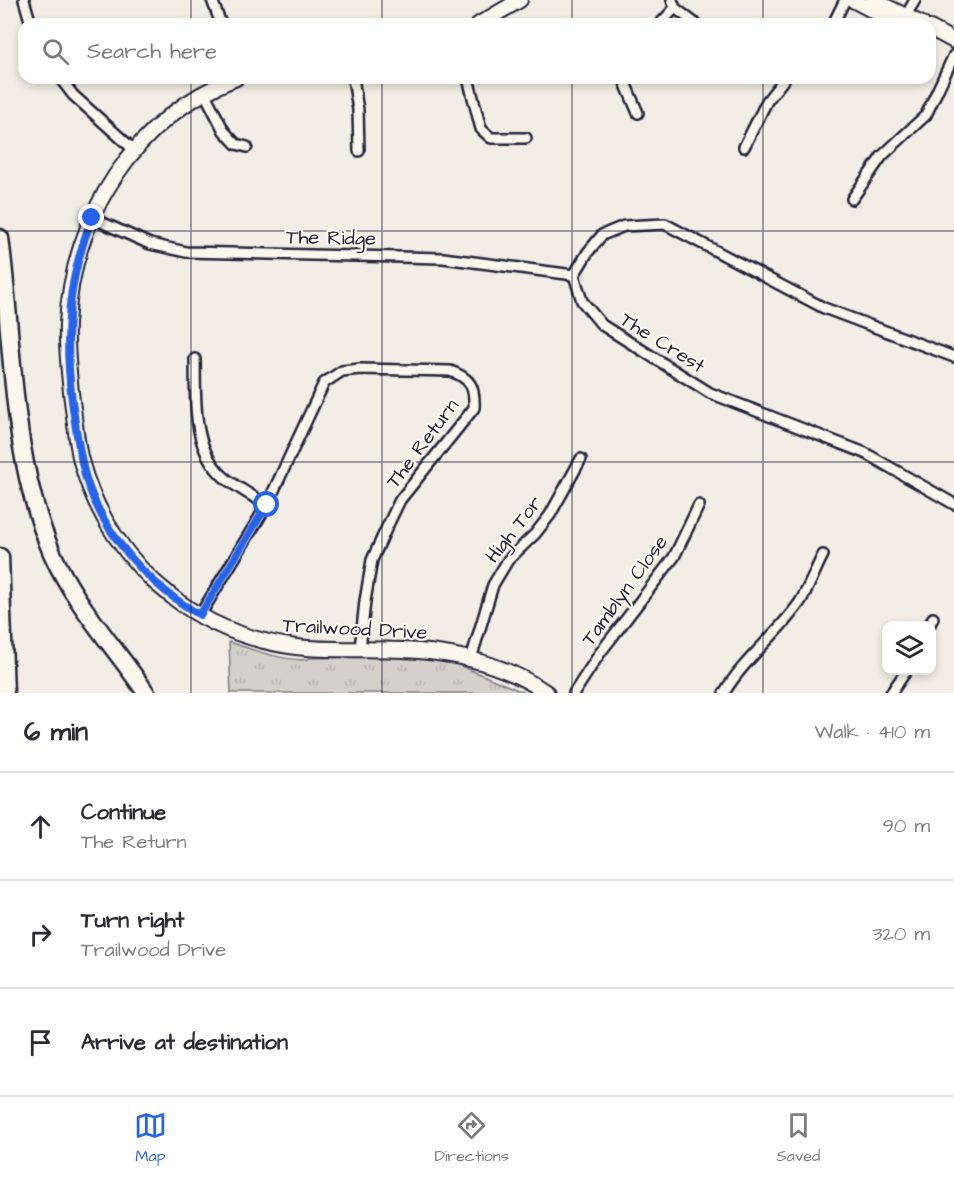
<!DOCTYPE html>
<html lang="en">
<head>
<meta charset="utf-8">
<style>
	:root { --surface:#fff; --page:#f7f7f7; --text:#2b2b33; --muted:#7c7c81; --line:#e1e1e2; --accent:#2563eb }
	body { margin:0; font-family:"Architects Daughter",sans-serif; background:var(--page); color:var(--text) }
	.controls { position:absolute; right:18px; bottom:18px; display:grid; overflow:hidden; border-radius:12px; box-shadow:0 3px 9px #0003 }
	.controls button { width:54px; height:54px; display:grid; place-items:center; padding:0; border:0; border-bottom:2px solid var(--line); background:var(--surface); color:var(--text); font:30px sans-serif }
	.stop { position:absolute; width:18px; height:18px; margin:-14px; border:4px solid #2563eb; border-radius:50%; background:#fff }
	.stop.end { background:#2563eb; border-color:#fff; box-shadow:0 2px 6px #0008 }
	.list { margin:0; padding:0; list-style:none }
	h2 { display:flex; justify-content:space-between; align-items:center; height:78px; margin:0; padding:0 24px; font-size:26px }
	h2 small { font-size:20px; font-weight:400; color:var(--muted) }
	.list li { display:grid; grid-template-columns:39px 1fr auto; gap:18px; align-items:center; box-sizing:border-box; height:108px; padding:0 24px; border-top:2px solid var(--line) }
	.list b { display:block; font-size:22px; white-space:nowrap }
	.list p { margin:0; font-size:20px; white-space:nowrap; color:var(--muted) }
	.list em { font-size:20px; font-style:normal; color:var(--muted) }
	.icon { flex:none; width:33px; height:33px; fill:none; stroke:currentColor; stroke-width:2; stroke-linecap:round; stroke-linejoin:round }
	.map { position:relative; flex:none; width:954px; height:693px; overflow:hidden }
	.search { position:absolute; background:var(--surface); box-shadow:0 3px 9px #0003; left:18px; right:18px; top:18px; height:66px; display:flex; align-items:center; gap:15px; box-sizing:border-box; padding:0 21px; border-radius:18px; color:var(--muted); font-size:22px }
	.sheet { height:402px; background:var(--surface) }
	nav { display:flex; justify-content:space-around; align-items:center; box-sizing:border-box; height:84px; border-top:2px solid var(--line); background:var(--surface); font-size:16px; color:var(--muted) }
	nav a { display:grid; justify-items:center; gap:3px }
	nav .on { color:var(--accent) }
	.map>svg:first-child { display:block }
</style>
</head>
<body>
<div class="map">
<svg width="954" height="693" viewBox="0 0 954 693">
	<defs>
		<pattern id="park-tufts" width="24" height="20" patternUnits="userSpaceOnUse" patternTransform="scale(1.5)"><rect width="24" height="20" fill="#d4d1cc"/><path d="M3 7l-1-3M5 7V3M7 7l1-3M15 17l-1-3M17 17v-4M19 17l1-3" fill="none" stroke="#b6b3b0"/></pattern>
	</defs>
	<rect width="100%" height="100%" fill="#f2eee5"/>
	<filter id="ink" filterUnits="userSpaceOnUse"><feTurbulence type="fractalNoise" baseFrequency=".0167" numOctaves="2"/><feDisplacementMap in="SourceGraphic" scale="12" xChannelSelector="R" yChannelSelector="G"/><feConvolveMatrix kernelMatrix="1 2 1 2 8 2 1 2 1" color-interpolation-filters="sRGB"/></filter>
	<g filter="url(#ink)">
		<path fill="url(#park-tufts)" stroke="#7b7a84" stroke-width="1.5" d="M229 642C247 648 295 665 311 658L396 656 454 663 525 693H231Z"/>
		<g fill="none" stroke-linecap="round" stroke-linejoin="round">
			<defs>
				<g id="street">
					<path d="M24 0 31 24"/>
					<path d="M212 0 221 24"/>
					<path d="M672 0 675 8 696 24"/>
					<path d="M904 19 915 0"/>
					<path d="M660 24 675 8"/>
					<path d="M833 24 845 0"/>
					<path d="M60 78 73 95 134 150"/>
					<path d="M353 78 358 110 359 151"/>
					<path d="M468 78 481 129 491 138H526"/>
					<path d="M623 78 638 113"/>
					<path d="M204 92 224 131 236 144 247 147"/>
					<path d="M744 147 767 101 785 78"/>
					<path d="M852 199 882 156 926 115 954 55"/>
					<path d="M92 218 150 244 186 252 443 258 574 275"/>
					<path d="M954 357 824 308 665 224 624 226 602 235 588 252 574 275 582 301 602 325 710 393 865 453 954 504"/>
					<path d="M195 359C196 400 191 448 224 477 237 488 253 496 267 505"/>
					<path d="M200 615 267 505 324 383 342 371 360 369 450 371C471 378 475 387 474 408L400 500 387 527 372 560 365 601 360 649"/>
					<path d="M929 626 933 618"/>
					<path d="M471 659 493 585 508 560 535 534 550 515 581 459"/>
					<path d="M574 693 600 653 674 557 699 505"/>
					<path d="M724 693C744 659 777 635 800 602 809 588 815 570 823 555"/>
					<path d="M891 693 907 670"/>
				</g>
				<g id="secondary">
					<path d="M853 0 898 24"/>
					<path d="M873 0 922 24"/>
					<path d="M479 24 520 0"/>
					<path d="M930 28 954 41"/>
					<path d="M236 78C135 117 72 217 67 324 66 350 69 375 72 401 75 421 76 441 81 461 95 513 127 562 170 595 206 624 250 641 296 647 331 651 367 648 403 650 453 652 505 664 547 693"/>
				</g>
				<g id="highway">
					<path d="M0 238C14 344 9 453 52 553 75 605 115 647 146 693"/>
					<path d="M0 557 5 693"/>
				</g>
			</defs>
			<use href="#street" stroke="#22223b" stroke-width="14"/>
			<use href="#secondary" stroke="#22223b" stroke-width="18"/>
			<use href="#highway" stroke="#22223b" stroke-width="21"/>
			<use href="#street" stroke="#fbf7ec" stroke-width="9"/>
			<use href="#secondary" stroke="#fbf7ec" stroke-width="14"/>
			<use href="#highway" stroke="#fbf7ec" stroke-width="16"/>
		</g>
	</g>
	<g fill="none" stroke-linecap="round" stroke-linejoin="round" filter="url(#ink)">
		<path stroke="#2563eb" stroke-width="8" d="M92 218C67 282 64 335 72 401 76 429 79 456 87 482 106 538 150 586 200 615L267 505"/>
	</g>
	<path fill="none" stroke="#22223b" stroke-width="1.5" stroke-opacity="0.55" d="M191 0V24M382 0V24M572 0V24M763 0V24M191 78V693M382 78V693M572 78V693M763 78V693M0 231H954M0 462H954"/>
	<g text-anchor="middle" stroke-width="4.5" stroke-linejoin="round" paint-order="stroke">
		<g font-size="20" fill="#22223b" stroke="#fbf7ec">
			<text transform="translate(331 237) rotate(1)" y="7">The Ridge</text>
			<text transform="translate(663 342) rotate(32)" y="7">The Crest</text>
			<text transform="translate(422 443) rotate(-53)" y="7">The Return</text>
			<text transform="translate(513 529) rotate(-52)" y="7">High Tor</text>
			<text transform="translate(624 590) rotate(-54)" y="7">Tamblyn Close</text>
			<text transform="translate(355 628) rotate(3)" y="7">Trailwood Drive</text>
		</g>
	</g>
</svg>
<div class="controls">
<button><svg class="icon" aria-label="layers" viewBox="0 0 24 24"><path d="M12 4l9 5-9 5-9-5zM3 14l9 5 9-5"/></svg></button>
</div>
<div class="stop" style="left:267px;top:505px"></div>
<div class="stop end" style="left:92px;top:218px"></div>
<div class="search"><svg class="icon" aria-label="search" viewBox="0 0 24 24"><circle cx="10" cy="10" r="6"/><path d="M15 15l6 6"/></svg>Search here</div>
</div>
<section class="sheet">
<h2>6 min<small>Walk · 410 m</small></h2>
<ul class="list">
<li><svg class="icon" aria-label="ahead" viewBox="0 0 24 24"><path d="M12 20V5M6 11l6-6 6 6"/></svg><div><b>Continue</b><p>The Return</p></div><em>90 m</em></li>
<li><svg class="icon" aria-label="right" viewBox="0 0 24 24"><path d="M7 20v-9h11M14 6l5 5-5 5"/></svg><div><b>Turn right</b><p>Trailwood Drive</p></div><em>320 m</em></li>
<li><svg class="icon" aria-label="arrive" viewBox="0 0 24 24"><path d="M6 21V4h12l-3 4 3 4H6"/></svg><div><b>Arrive at destination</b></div></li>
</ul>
</section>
<nav>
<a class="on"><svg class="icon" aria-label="map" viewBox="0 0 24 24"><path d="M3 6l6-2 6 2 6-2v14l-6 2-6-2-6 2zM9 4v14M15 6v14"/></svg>Map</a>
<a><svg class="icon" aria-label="directions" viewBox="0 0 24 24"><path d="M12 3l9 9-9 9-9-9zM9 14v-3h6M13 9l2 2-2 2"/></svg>Directions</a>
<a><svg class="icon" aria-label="saved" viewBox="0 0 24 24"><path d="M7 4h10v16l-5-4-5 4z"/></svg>Saved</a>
</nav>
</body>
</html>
